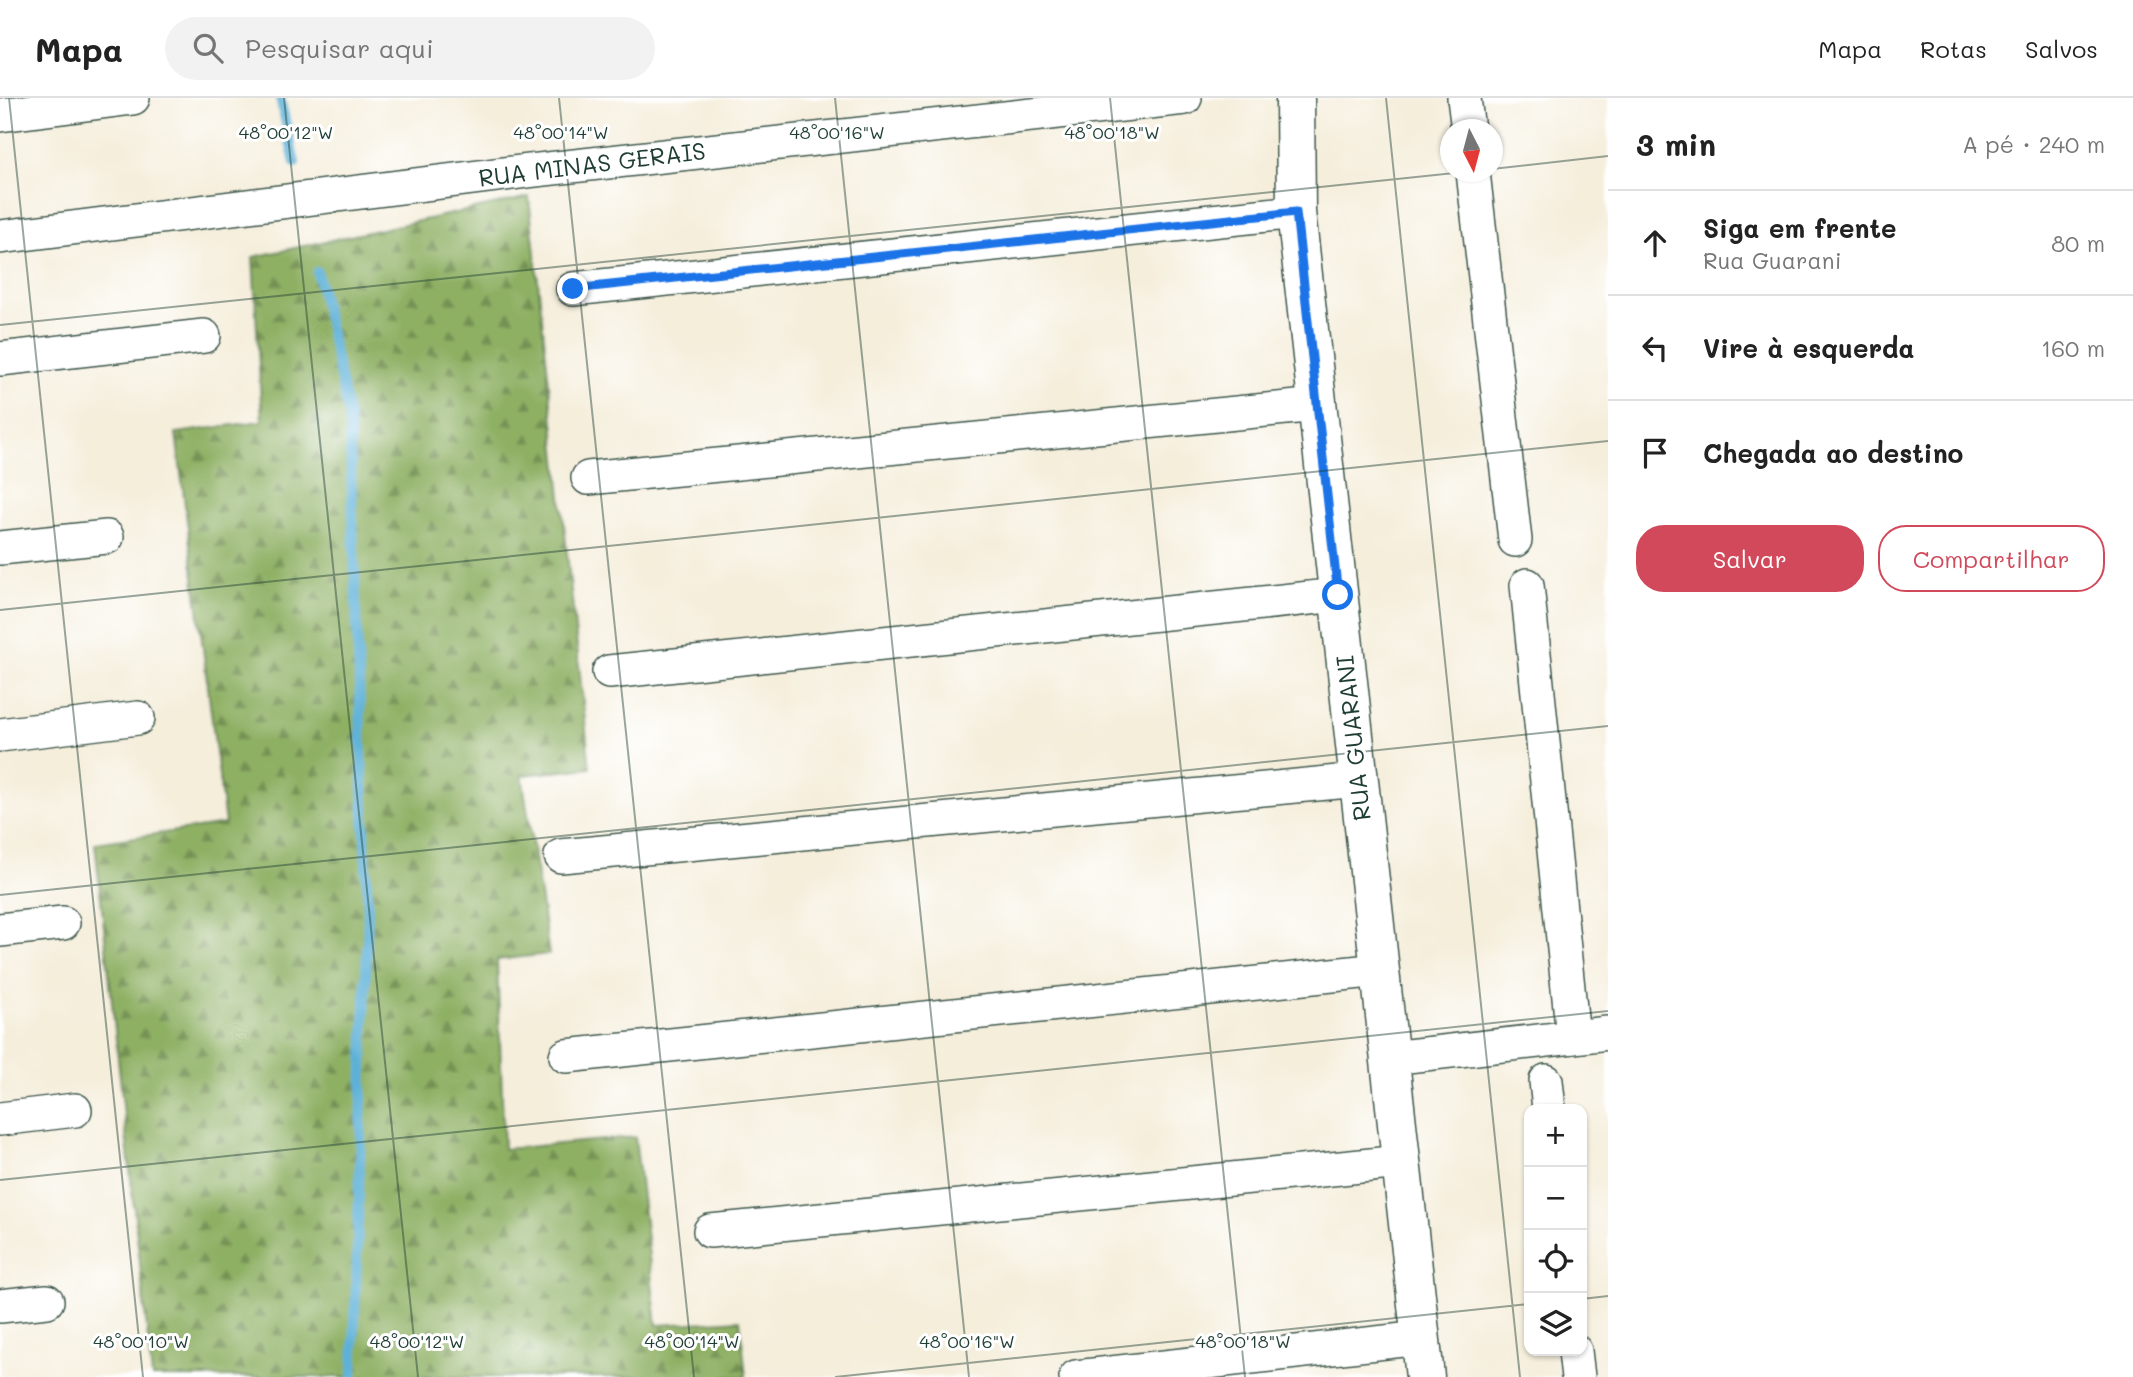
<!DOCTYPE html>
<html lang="pt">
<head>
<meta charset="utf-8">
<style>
	:root { --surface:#fff; --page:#f2f2f2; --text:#222; --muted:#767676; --line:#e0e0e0; --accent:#d1495b }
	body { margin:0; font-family:Mali,sans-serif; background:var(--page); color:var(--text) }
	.controls { position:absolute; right:21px; bottom:21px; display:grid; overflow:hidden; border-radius:14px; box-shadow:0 2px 5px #0004 }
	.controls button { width:63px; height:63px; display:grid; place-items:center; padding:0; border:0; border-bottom:2px solid var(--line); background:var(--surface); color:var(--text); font:35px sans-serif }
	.compass { position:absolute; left:1440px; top:21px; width:63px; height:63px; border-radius:50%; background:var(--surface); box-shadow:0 2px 5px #0004; rotate:174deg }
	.stop { position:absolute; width:21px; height:21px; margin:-16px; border:5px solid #1a73e8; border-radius:50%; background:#fff }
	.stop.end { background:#1a73e8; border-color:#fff; box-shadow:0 2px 7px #0008 }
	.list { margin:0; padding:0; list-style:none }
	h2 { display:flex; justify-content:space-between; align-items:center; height:91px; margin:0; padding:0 28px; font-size:30px }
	h2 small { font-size:23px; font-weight:400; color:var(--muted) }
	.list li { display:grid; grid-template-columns:46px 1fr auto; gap:21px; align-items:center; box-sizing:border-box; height:105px; padding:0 28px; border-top:2px solid var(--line) }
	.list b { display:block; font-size:26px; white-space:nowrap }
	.list p { margin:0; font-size:23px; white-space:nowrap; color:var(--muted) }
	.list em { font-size:23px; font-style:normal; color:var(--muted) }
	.actions { display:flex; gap:14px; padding:21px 28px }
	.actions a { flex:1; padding:16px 0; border:2px solid var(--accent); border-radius:28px; text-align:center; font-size:24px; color:var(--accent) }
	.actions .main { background:var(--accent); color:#fff }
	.icon { flex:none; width:38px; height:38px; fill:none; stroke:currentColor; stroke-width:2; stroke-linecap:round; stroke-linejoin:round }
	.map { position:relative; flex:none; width:1608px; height:1279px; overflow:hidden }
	header { display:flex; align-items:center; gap:42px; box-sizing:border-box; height:98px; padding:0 35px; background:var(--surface); border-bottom:2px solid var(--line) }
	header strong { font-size:33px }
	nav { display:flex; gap:38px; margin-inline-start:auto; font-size:24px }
	.search { width:490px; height:63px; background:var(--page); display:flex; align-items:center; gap:18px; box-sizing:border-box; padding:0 24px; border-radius:38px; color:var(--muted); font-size:26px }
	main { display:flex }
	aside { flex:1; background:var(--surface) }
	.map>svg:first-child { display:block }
</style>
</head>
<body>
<header>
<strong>Mapa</strong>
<div class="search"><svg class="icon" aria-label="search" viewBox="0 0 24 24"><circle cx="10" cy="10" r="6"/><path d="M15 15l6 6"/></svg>Pesquisar aqui</div>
<nav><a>Mapa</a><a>Rotas</a><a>Salvos</a></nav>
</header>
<main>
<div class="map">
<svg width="1608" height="1279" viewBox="0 0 1608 1279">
	<defs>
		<pattern id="forest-firs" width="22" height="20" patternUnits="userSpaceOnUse" patternTransform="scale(1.75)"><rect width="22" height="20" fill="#8eb064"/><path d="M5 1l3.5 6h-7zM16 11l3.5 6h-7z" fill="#739053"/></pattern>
	</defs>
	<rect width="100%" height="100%" fill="#fff"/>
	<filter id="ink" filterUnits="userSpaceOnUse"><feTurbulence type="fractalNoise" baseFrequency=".0143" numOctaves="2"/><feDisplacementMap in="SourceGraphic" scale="14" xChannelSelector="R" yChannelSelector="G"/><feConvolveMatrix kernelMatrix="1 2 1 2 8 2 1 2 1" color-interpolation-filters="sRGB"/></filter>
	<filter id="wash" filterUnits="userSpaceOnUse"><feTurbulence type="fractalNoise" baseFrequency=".00686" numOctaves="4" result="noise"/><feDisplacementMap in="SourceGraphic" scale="28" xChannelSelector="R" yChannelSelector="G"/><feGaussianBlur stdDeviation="1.57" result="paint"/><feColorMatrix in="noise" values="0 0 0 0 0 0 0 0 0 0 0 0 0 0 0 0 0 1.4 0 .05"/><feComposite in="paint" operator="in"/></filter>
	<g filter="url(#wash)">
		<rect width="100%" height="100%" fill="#f5eedb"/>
		<path fill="url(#forest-firs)" stroke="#56764c" stroke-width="2" d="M529 99 590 670 522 677 549 856 497 862 504 1051 635 1039 657 1227 740 1222 746 1279H152L95 745 225 726 176 335 262 323 253 159Z"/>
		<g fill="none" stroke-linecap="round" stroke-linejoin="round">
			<g stroke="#5db1d8" stroke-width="10">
				<path d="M280 0 295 65"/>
				<path d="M317 174 349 320 368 815 353 1279"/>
			</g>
		</g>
	</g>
	<g filter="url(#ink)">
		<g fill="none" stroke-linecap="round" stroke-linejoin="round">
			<defs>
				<g id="street">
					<path d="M1464 0 1468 32"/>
					<path d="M0 17 133 0"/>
					<path d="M1473 74 1515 442"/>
					<path d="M0 139 528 73 1185 0"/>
					<path d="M573 191 1296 114"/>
					<path d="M0 261 204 238"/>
					<path d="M588 380 1317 307"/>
					<path d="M0 450 107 439"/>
					<path d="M1527 487 1573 939"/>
					<path d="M609 574 1338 497"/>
					<path d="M0 637 138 620"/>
					<path d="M561 758 1359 682"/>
					<path d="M0 832 63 825"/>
					<path d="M566 958 1380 872"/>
					<path d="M1390 960 1608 935"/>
					<path d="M1546 983 1549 1011"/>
					<path d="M0 1021 75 1012"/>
					<path d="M710 1133 1401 1064"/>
					<path d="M0 1208 47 1203"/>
					<path d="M1575 1253 1578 1279"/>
					<path d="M1076 1279 1421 1240"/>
				</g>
				<path id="secondary" d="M1295 0 1296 114 1425 1279"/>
			</defs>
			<use href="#street" stroke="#3f584d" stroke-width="36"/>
			<use href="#secondary" stroke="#3f584d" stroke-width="41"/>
			<use href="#street" stroke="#fff" stroke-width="33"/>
			<use href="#secondary" stroke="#fff" stroke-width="38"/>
		</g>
	</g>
	<g fill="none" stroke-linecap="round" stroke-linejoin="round" filter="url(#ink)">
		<path stroke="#1a73e8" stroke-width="9" d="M573 191 1296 114 1338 497"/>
	</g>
	<path fill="none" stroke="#1f3d34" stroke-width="2" stroke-opacity="0.45" d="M9 0 143 1279M284 0 418 1279M559 0 694 1279M835 0 969 1279M1110 0 1245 1279M1386 0 1520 1279M1492 71 1608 58M0 227 1464 74M0 512 1608 343M0 797 1608 628M0 1082 1608 913M1582 1201 1608 1198M835 1279 1529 1206"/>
	<g text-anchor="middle" stroke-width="6" stroke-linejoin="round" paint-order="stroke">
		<g font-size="24" fill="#1f3d34" stroke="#fff">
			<text transform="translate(592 67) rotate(-7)" y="8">RUA MINAS GERAIS</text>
			<text transform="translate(1354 640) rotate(-96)" y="8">RUA GUARANI</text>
		</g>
	</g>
	<g font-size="18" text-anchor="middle" fill="#1f3d34" stroke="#fff" stroke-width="6" stroke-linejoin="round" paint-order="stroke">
		<text x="286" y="41">48°00'12"W</text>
		<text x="561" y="41">48°00'14"W</text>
		<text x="837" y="41">48°00'16"W</text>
		<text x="1112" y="41">48°00'18"W</text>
		<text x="141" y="1250">48°00'10"W</text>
		<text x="417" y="1250">48°00'12"W</text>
		<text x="692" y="1250">48°00'14"W</text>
		<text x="967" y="1250">48°00'16"W</text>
		<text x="1243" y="1250">48°00'18"W</text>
	</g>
</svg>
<div class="controls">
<button>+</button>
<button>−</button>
<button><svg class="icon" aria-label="locate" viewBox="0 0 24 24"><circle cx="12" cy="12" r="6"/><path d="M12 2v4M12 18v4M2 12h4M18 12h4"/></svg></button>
<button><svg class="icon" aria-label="layers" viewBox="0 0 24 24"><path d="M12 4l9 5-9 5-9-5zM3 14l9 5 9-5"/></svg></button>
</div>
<svg class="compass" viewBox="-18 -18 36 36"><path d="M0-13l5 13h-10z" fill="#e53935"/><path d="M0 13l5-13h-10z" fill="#767676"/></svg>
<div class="stop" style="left:1338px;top:497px"></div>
<div class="stop end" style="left:573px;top:191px"></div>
</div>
<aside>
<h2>3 min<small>A pé · 240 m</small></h2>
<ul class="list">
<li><svg class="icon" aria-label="ahead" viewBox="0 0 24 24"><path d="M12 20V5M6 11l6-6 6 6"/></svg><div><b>Siga em frente</b><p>Rua Guarani</p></div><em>80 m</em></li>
<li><svg class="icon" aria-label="left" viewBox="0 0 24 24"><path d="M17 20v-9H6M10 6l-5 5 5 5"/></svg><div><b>Vire à esquerda</b></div><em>160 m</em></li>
<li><svg class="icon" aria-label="arrive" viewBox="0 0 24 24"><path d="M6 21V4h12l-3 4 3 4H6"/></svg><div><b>Chegada ao destino</b></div></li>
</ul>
<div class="actions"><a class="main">Salvar</a><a>Compartilhar</a></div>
</aside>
</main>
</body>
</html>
